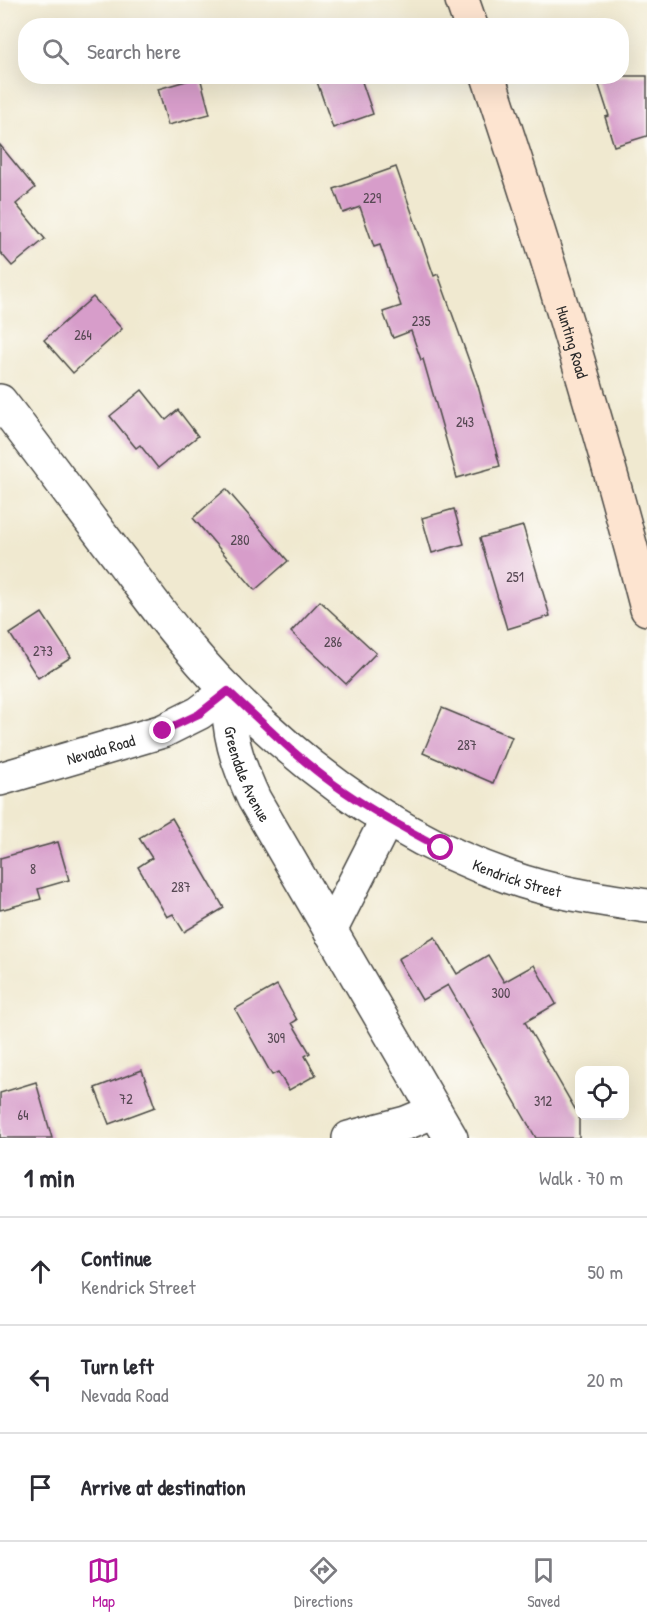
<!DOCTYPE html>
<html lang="en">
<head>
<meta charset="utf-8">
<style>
	:root { --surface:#fff; --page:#f7f7f7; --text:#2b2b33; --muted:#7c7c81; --line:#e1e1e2; --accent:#b5179e }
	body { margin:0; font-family:"Patrick Hand",sans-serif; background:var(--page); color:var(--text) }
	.controls { position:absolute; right:18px; bottom:18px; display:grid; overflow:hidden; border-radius:12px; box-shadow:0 6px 24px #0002 }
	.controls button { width:54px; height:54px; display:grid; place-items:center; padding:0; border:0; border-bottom:2px solid var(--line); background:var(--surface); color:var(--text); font:30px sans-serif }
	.stop { position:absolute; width:18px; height:18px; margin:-14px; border:4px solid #b5179e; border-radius:50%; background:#fff }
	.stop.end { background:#b5179e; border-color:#fff; box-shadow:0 2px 6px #0008 }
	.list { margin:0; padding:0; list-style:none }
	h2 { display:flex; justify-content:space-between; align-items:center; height:78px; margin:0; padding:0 24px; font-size:26px }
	h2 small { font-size:20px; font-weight:400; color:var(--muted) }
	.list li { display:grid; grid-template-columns:39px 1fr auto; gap:18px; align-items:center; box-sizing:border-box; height:108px; padding:0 24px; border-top:2px solid var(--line) }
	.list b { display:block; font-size:22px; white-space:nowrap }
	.list p { margin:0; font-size:20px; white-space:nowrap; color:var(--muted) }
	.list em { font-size:20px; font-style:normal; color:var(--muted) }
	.icon { flex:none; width:33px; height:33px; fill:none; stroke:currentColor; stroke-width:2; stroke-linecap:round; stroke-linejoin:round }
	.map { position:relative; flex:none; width:647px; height:1138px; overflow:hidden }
	.search { position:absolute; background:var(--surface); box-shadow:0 6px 24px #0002; left:18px; right:18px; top:18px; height:66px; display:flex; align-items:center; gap:15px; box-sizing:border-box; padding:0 21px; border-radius:24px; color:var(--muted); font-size:22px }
	.sheet { height:402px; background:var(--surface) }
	nav { display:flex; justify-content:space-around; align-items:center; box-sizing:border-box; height:84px; border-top:2px solid var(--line); background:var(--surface); font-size:16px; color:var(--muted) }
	nav a { display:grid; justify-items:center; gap:3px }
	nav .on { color:var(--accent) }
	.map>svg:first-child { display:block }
</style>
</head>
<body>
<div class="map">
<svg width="647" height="1138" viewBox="0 0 647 1138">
	<rect width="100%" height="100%" fill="#fdfcf7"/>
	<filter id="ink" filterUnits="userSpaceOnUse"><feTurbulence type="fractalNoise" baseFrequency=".0167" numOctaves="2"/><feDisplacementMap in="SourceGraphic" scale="12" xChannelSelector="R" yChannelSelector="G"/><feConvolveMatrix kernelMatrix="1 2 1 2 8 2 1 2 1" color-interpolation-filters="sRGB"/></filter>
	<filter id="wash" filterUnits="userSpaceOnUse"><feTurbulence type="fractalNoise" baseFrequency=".008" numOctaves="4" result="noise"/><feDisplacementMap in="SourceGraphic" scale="24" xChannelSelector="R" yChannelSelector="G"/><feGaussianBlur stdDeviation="1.35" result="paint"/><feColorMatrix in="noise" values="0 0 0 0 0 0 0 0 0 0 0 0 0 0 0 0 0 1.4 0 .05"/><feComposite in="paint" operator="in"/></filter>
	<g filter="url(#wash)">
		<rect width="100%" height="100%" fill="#f0e9d0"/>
		<g id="blocks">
			<g fill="#d79dca">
				<path d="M315 76H360L373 114 333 128Z"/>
				<path d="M596 76H647V136L614 146 605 117 609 116Z"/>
				<path d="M200 77 210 114 168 125 158 89Z"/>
				<path d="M0 145 35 188 16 204 45 239 12 266 0 252Z"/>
				<path d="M396 167 434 276 438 274 478 386 500 466 457 478 423 359 421 360 411 331 393 338 383 312 401 306 380 245 374 247 360 207 343 213 334 189Z"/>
				<path d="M93 297 122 329 73 373 44 340Z"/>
				<path d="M142 390 166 420 178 410 198 436 158 468 140 445 136 448 110 416Z"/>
				<path d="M226 489 288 561 255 590 193 518Z"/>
				<path d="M454 509 464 544 432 553 422 518Z"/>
				<path d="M523 526 550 616 507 629 480 538Z"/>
				<path d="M320 601 376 653 346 684 291 632Z"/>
				<path d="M42 613 71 657 38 678 10 634Z"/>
				<path d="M442 708 512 737 493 783 423 753Z"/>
				<path d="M172 818 224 908 184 932 173 914 167 917 138 867 152 858 139 838Z"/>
				<path d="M58 842 69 880 38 889 41 899 0 910V858Z"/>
				<path d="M435 937 457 974 488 955 504 982 534 965 556 1004 525 1022 579 1116V1138H536L448 985 422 1000 398 959Z"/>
				<path d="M277 985 297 1020 292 1023 310 1053 305 1056 316 1075 289 1090 278 1072 272 1075 235 1009Z"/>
				<path d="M142 1070 155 1107 109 1124 95 1088Z"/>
				<path d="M36 1082 52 1138H0V1093Z"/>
			</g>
		</g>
	</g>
	<g filter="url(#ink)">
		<use href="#blocks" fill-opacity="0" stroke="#494844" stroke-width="1.5"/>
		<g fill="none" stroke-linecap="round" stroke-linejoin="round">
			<defs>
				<g id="minor">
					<path id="s1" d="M0 779 163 731 199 713 228 691"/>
					<path d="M349 1138 406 1123 435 1111"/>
				</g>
				<g id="tertiary">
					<path id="s2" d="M0 401C42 455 82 510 124 564 156 607 189 652 227 690 307 771 401 840 509 877 554 893 600 899 647 906"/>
					<path id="s3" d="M228 691C228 734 236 760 254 799L451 1138"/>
					<path d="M330 931 387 819"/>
				</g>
				<g id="secondary">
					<path d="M462 0 471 26"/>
					<path id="s4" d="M488 76C547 253 601 429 647 609"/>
				</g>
			</defs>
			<use href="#minor" stroke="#494844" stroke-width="36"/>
			<use href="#tertiary" stroke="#494844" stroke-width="36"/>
			<use href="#secondary" stroke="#494844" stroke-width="36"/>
			<use href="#minor" stroke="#fff" stroke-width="33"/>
			<use href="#tertiary" stroke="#fff" stroke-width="33"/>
			<use href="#secondary" stroke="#fde4d0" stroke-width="33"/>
		</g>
	</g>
	<g fill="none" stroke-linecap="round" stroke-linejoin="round" filter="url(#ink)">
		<path stroke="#b5179e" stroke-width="8" d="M163 731 199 714 228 691C263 723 296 757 335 785 368 809 405 829 441 848"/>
	</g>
	<g text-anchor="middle" stroke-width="4.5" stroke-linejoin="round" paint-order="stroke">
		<g font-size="14" fill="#564853">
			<text x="372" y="203">229</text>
			<text x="421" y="326">235</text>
			<text x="83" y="340">264</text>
			<text x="465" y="427">243</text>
			<text x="240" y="545">280</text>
			<text x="515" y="582">251</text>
			<text x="333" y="647">286</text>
			<text x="43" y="656">273</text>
			<text x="467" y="750">287</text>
			<text x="33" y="874">8</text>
			<text x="181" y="892">287</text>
			<text x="501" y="998">300</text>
			<text x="276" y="1043">309</text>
			<text x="126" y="1104">72</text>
			<text x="543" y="1106">312</text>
			<text x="23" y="1120">64</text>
		</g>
		<g font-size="16" fill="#2b2b2b" stroke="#fdfcf7">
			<text dy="6" stroke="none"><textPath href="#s4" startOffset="279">Hunting Road</textPath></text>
			<text dy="6" stroke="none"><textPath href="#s1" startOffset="105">Nevada Road</textPath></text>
			<text dy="6" stroke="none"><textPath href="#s3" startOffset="86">Greendale Avenue</textPath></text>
			<text dy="6" stroke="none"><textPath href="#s2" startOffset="717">Kendrick Street</textPath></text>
		</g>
	</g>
</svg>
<div class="controls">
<button><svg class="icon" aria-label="locate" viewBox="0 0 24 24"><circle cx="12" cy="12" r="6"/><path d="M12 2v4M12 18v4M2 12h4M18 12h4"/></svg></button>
</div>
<div class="stop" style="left:441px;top:848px"></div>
<div class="stop end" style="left:163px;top:731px"></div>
<div class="search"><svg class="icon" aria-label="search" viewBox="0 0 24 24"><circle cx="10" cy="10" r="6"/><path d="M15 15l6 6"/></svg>Search here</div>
</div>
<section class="sheet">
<h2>1 min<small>Walk · 70 m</small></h2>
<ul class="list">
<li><svg class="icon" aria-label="ahead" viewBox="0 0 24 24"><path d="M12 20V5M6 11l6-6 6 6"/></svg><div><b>Continue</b><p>Kendrick Street</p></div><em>50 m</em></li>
<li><svg class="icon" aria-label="left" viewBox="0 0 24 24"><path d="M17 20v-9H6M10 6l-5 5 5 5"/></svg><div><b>Turn left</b><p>Nevada Road</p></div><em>20 m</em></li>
<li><svg class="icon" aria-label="arrive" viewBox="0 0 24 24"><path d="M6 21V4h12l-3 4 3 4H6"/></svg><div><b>Arrive at destination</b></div></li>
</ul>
</section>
<nav>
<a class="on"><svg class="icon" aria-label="map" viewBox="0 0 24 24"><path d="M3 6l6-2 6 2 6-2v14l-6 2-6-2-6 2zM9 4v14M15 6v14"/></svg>Map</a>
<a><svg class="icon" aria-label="directions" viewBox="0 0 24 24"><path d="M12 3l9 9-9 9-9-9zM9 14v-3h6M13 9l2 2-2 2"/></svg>Directions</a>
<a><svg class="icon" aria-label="saved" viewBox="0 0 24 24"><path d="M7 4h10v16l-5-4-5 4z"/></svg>Saved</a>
</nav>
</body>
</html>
